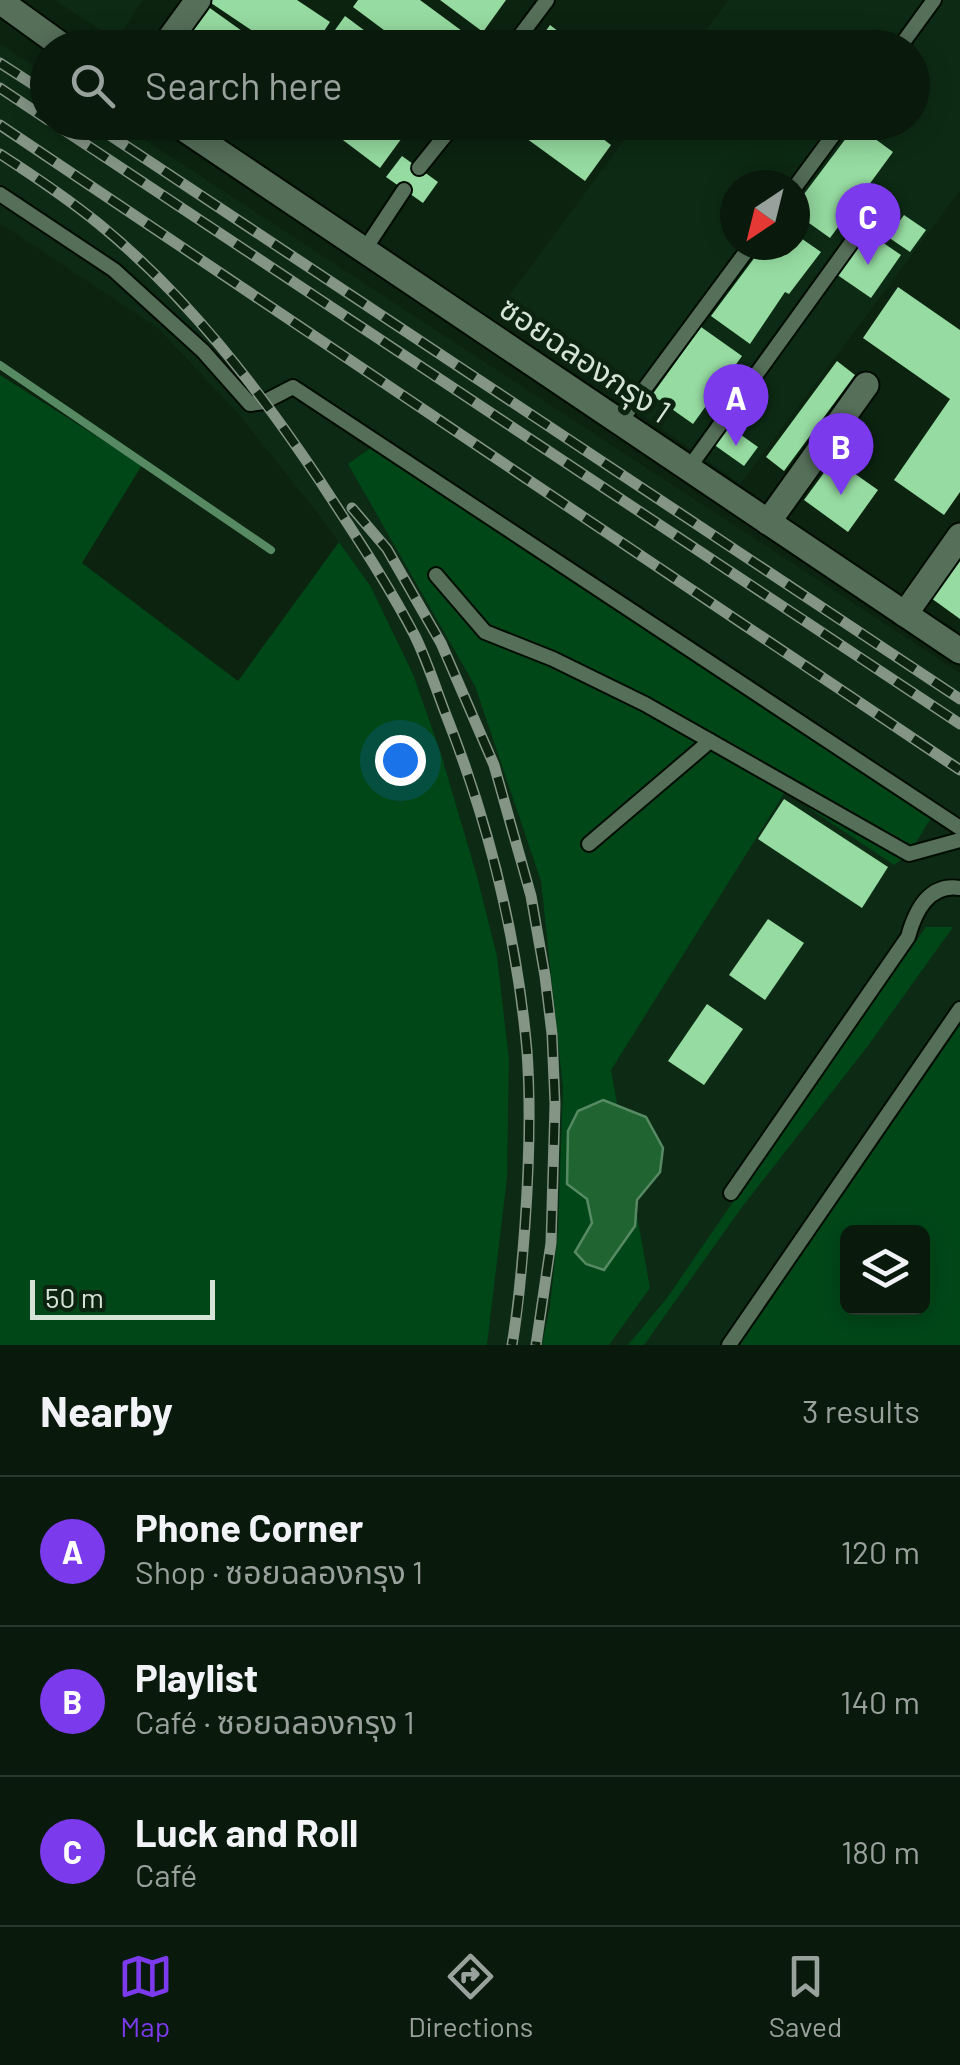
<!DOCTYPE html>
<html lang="en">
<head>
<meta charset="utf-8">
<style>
	:root { --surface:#091a0c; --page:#122315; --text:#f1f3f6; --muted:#99a19d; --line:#29382d; --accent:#7c3aed }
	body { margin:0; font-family:Barlow,"Noto Sans Thai",sans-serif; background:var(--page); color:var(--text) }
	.controls { position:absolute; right:30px; bottom:30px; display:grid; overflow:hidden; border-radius:15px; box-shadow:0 5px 25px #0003 }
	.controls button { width:90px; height:90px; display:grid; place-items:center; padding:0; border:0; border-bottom:2px solid var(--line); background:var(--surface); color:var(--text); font:50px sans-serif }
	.compass { position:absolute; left:720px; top:170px; width:90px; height:90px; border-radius:50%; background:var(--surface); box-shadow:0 5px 25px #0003; rotate:215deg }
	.scale { position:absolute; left:30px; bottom:25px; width:185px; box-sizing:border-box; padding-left:10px; border:5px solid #d6e4d7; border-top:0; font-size:28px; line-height:35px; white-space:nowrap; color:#d6e4d7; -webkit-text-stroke:8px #0c2310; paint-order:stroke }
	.you { position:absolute; left:400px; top:760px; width:35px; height:35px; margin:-25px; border:8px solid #fff; border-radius:50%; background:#1a73e8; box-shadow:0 0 0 15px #1a73e833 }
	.badge { display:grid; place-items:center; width:65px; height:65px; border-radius:50%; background:var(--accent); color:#fff; font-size:32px; font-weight:700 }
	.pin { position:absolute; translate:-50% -82px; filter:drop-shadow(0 2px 5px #0008) }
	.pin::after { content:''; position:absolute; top:52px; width:35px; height:30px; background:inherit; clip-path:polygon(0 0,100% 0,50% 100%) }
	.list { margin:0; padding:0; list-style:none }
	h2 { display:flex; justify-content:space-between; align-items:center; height:130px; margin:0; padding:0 40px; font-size:42px }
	h2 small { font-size:32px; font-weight:400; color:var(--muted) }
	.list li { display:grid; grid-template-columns:65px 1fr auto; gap:30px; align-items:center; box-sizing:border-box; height:150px; padding:0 40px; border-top:2px solid var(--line) }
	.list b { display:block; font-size:38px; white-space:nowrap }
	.list p { margin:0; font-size:32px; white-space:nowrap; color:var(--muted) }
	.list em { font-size:32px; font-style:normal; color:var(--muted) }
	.icon { flex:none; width:55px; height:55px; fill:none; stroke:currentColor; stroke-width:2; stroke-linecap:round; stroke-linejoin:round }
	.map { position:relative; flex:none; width:960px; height:1345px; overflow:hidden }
	.search { position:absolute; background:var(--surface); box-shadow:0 5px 25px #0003; left:30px; right:30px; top:30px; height:110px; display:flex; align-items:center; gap:25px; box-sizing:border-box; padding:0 35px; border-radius:55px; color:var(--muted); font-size:38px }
	.sheet { height:580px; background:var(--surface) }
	nav { display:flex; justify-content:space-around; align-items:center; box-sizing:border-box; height:140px; border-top:2px solid var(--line); background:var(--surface); font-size:28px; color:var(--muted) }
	nav a { display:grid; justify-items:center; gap:5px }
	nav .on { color:var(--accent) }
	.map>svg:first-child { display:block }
</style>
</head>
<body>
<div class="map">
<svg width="960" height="1345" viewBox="0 0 960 1345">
	<rect width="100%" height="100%" fill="#0c2310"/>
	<g fill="#0d2b14" fill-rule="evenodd">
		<path d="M55 0H143L116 40Z"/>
		<path d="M729 0H960V190L740 484 497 312 637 123 912 122V48L693 47ZM735 185H795V245H735Z"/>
		<path d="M0 44 47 75 48 122 119 123 960 673V1008L723 1345H487L507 1178 509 1059 497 956 477 876 441 754 413 674 371 587 320 516 237 412 158 328 0 223Z"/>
	</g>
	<g fill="#004718" fill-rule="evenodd">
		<path d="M0 375 142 465 82 563 238 681 339 542 371 587 413 674 441 754 477 876 497 956 509 1059 507 1178 487 1345H0Z"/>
		<path d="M376 444 931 818 909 854 894 865 785 792 611 1070 650 1288 609 1345H542L550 1307 558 1231 563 1088 541 881 475 686 348 464Z"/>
		<path d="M926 927H953L867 1047 742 1207 644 1345H628L667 1298 781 1132Z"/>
		<path d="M960 1024V1345H739ZM922 1232V1308H848V1232Z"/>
	</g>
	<path fill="#206431" stroke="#578a63" stroke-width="2.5" d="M603 1100 646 1117 663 1148 660 1172 637 1200 635 1226 604 1270 586 1264 575 1252 592 1223 587 1199 567 1184 568 1131 578 1111Z"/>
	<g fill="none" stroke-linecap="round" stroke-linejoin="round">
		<path stroke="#578a63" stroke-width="8" d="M0 365 271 550"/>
	</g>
	<g fill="#96dba1">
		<path d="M212 0H297L330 22 313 48H278L211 3Z"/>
		<path d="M358 0H420L477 42 473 48H408L353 7Z"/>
		<path d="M440 0H506L483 32Z"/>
		<path d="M207 6 266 48H178Z"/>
		<path d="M345 16 388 48H322Z"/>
		<path d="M550 25 580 48H534Z"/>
		<path d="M319 122H395L407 131 380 168Z"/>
		<path d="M504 122H581L611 145 585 181Z"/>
		<path d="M607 122H629L621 133Z"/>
		<path d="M856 125 893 152 830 238 795 213V206Z"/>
		<path d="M402 156 438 182 423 203 386 177Z"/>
		<path d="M904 215 926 230 910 252 888 237Z"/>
		<path d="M866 231 901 255 871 298 836 274Z"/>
		<path d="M795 234 821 252 789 294 785 292 750 344 711 316 764 245H795Z"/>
		<path d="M898 287 960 330V492L944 515 894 480 950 399 863 338Z"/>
		<path d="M701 327 742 356 693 424 652 395Z"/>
		<path d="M837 361 855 375 784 471 766 457Z"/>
		<path d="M727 425 758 447 744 466 713 444Z"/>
		<path d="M834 459 878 490 848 532 804 500Z"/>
		<path d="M960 556V619L931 598Z"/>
		<path d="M784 799 888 867 862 908 758 839Z"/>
		<path d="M768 919 804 943 765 1000 729 975Z"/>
		<path d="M707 1004 743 1029 704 1085 668 1061Z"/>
	</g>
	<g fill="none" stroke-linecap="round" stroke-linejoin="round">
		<defs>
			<g id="service">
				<path d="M511 48 547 0"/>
				<path d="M899 48 934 0"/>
				<path d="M419 168 456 122"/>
				<path d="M795 187 843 122"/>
				<path d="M0 194 114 270 203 351 250 404 264 402 293 387 960 828"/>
				<path d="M365 249 404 190"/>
				<path d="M620 422 751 245"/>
				<path d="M688 469 859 232"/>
				<path d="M436 575 485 632 553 659 645 704 909 854 960 840"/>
				<path d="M589 844 710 741"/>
				<path d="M731 1193 908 937C915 911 929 883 960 888"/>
				<path d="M729 1345 960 1009"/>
			</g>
			<g id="minor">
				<path d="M0 1 65 48"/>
				<path d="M163 48 198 0"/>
				<path d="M174 122 960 651"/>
				<path d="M768 522 866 385"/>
				<path d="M905 614 960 536"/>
			</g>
		</defs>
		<use href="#service" stroke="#000c01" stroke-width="18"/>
		<use href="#minor" stroke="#000c01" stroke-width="29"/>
		<use href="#service" stroke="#556f59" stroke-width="14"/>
		<use href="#minor" stroke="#556f59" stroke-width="25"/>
		<defs>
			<g id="rail">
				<path d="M0 63 48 94"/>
				<path d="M0 88 48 120"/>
				<path d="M52 122 960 724"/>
				<path d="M90 122 960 699"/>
				<path d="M0 125 960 770"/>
				<path d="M0 154C34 176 67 198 99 224 186 295 258 388 320 481 353 532 387 582 415 636 428 663 437 692 448 720 489 825 517 939 527 1051 531 1108 529 1167 525 1225 522 1265 519 1305 512 1345"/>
				<path d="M352 508 387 549 441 643 494 765 531 896 545 976 552 1034 555 1104 551 1243 536 1345"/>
			</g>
		</defs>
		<use href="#rail" stroke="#849586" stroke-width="11"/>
		<use href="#rail" stroke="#0c2310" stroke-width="8" stroke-dasharray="22" stroke-linecap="butt"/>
	</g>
	<g text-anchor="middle" stroke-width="10" stroke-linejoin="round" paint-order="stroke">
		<g font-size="32" fill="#d6e4d7" stroke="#0c2310">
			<text transform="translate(585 360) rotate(34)" y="11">ซอยฉลองกรุง 1</text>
		</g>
	</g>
</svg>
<div class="controls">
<button><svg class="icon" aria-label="layers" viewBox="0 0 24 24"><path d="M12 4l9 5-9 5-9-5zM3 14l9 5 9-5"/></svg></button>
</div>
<svg class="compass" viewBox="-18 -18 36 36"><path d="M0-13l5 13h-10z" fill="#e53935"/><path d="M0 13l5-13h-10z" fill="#99a19d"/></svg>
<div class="scale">50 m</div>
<div class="you"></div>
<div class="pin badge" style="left:736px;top:446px">A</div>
<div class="pin badge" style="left:841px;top:495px">B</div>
<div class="pin badge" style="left:868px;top:265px">C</div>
<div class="search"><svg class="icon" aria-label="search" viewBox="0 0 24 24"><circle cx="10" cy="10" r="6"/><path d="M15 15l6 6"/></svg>Search here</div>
</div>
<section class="sheet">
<h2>Nearby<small>3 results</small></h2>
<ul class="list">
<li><span class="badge">A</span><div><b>Phone Corner</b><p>Shop · ซอยฉลองกรุง 1</p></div><em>120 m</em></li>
<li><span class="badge">B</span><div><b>Playlist</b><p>Café · ซอยฉลองกรุง 1</p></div><em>140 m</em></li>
<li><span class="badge">C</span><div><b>Luck and Roll</b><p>Café</p></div><em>180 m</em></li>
</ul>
</section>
<nav>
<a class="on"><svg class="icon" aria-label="map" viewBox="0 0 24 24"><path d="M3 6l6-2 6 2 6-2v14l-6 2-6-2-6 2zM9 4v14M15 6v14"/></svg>Map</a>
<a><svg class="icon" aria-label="directions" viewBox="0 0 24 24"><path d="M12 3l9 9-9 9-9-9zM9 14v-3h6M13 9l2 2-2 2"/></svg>Directions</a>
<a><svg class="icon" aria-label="saved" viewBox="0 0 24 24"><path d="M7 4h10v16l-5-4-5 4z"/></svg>Saved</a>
</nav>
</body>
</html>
